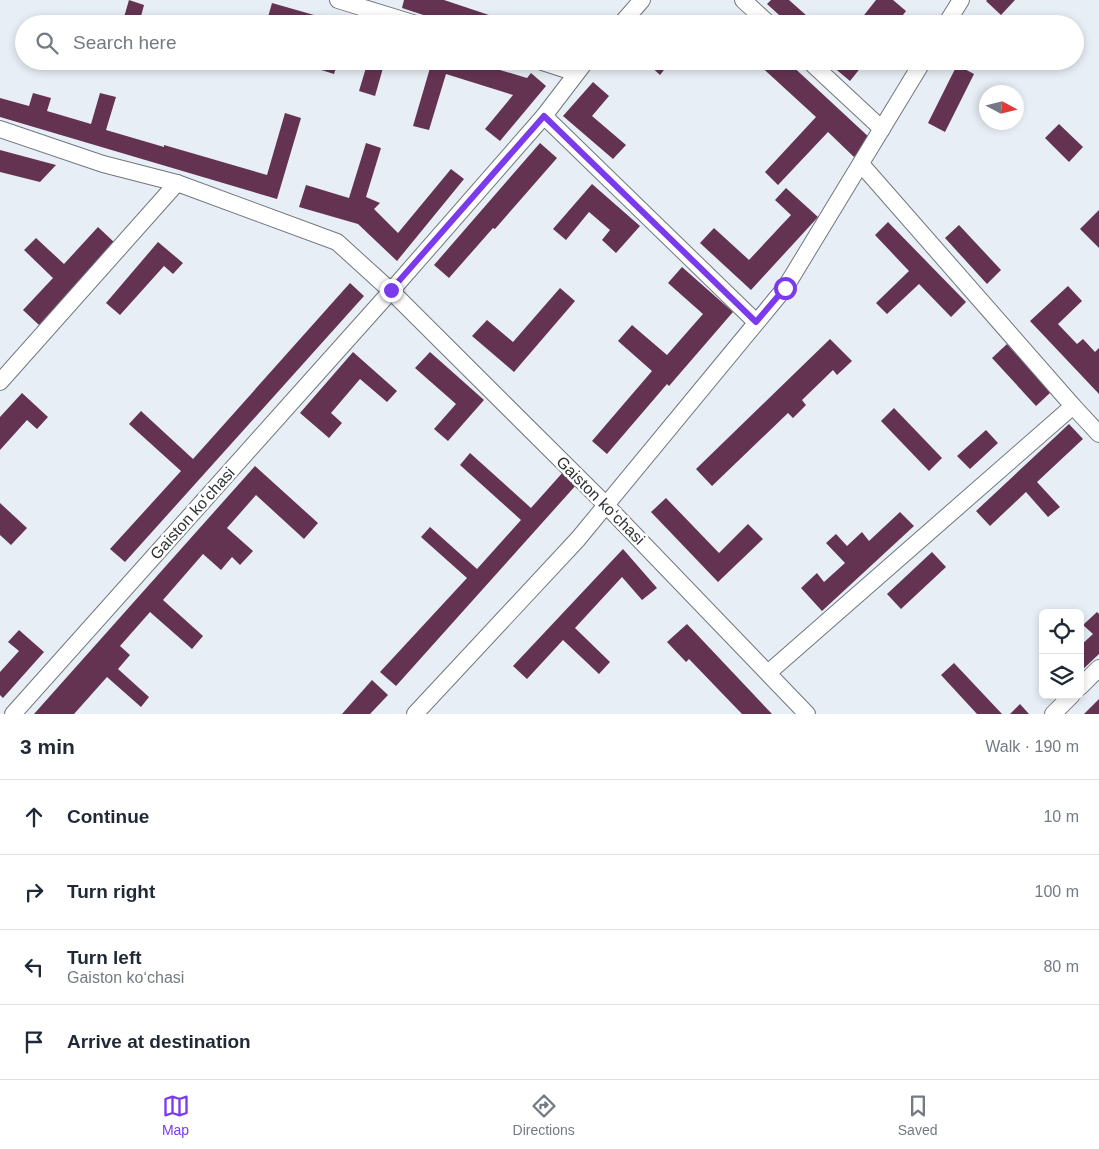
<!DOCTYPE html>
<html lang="en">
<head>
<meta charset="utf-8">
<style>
	:root { --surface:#fff; --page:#f6f6f7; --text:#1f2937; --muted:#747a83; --line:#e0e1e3; --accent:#7c3aed }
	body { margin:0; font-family:Arial,sans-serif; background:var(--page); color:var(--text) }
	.controls { position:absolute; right:15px; bottom:15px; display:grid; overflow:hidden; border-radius:8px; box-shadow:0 2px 8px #0003 }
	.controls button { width:45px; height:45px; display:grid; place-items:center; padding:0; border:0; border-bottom:1px solid var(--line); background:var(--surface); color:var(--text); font:25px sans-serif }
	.compass { position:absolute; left:979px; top:85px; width:45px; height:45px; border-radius:50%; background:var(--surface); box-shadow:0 2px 8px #0003; rotate:97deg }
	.stop { position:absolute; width:15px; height:15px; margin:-11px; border:4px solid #7c3aed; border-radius:50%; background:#fff }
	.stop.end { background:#7c3aed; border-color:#fff; box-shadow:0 1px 5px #0008 }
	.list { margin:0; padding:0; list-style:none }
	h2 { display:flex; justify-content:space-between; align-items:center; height:65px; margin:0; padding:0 20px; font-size:21px }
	h2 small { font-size:16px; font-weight:400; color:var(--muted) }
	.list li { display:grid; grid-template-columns:32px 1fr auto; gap:15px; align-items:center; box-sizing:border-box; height:75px; padding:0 20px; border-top:1px solid var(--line) }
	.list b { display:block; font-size:19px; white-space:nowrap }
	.list p { margin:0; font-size:16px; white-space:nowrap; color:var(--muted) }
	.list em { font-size:16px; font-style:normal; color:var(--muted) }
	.icon { flex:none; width:28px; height:28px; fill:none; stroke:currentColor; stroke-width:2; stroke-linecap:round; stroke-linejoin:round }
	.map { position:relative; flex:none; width:1099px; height:714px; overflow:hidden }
	.search { position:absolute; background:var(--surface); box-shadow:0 2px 8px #0003; left:15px; right:15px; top:15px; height:55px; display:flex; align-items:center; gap:12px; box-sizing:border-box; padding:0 18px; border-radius:28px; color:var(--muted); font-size:19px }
	.sheet { height:365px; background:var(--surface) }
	nav { display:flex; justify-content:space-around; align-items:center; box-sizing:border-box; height:70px; border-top:1px solid var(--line); background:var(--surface); font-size:14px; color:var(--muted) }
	nav a { display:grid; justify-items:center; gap:2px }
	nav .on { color:var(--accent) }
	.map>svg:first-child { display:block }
</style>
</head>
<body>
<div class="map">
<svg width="1099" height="714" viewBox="0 0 1099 714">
	<rect width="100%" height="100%" fill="#e7eef5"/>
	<g fill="#643352">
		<path d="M129 0 144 5 139 24H122Z"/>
		<path d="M404 0H444L516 24H451L402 8Z"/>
		<path d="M771 0H789L816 24H789L767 4Z"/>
		<path d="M876 0H893L906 11 896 24H857Z"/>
		<path d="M987 0H1015L1001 15 986 1Z"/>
		<path d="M272 3 342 23V24H266Z"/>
		<path d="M650 15 660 24H643Z"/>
		<path d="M737 15 746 24H730Z"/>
		<path d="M320 61H338L334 74 318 69Z"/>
		<path d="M368 61H385L375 96 359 91Z"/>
		<path d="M409 61H470L527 78 531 73 546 86 500 141 485 129 513 95 446 74 429 130 413 126 430 68Z"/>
		<path d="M645 61H671L660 75Z"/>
		<path d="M755 61H787L871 139 854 157 828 132 778 185 765 172 816 117Z"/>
		<path d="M826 61H866L850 81Z"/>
		<path d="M957 65 974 74 945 132 928 123Z"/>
		<path d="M593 82 609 96 592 116 626 145 613 159 563 116Z"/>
		<path d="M33 93 51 98 47 111 91 124 100 93 116 97 106 130 164 147V145L267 175 285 113 301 118 277 199 0 117V98L29 106Z"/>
		<path d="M1059 124 1083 147 1069 162 1045 138Z"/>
		<path d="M366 143 381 148 366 197 380 203 374 209 398 233 451 169 464 179 397 261 358 224 299 207 306 185 349 198Z"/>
		<path d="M540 143 557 158 495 229 493 228 449 278 434 265Z"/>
		<path d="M0 150 56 165 40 182 0 172Z"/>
		<path d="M592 184 640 226 616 253 602 240 610 230 589 212 566 240 553 229Z"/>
		<path d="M786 188 818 217 751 290 700 243 714 228 749 260 791 215 775 200Z"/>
		<path d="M1099 210V248L1080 229Z"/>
		<path d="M888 222 966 302 951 317 919 284 887 314 876 303 909 271 875 235Z"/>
		<path d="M959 225 1001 270 987 284 945 238Z"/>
		<path d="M98 227 115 243 39 325 23 310 53 278 24 250 36 238 64 264Z"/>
		<path d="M158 242 183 263 173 274 164 266 120 315 106 303Z"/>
		<path d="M682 267 733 312 669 386 667 384 607 454 592 441 652 371 618 341 632 325 667 355 703 314 668 283Z"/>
		<path d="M350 283 364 296 125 562 110 549 181 471 129 424 141 411 193 459Z"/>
		<path d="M1068 286 1082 301 1058 324 1077 344 1083 339 1095 352 1099 348V394L1030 321Z"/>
		<path d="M560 288 575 301 514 372 472 336 487 320 513 342Z"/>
		<path d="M830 339 852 361 837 375 833 370 802 400 806 405 793 418 788 413 712 486 696 469Z"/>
		<path d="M1007 344 1051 392 1036 406 992 358Z"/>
		<path d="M353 352 397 391 387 402 360 379 331 413 342 423 329 438 300 413Z"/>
		<path d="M430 352 484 400 448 441 434 429 456 404 415 368Z"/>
		<path d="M22 393 48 417 37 429 27 420 0 450V417Z"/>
		<path d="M894 408 942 458 929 471 881 421Z"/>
		<path d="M1069 424 1083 439 1037 482 1060 507 1048 517 1026 492 990 526 976 511Z"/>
		<path d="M986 430 998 443 970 469 957 456Z"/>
		<path d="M470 453 531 508 564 471 577 484 396 686 380 672 467 578 421 537 430 527 477 569 521 520 460 465Z"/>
		<path d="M255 466 318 523 304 539 256 495 227 528 253 551 240 565 232 557 221 570 203 554 163 600 203 636 192 649 150 612 120 646 130 655 118 669 149 697 141 707 107 677 74 714H34Z"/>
		<path d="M666 498 719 553 748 524 763 539 718 582 651 512Z"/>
		<path d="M0 503 27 528 11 545 0 535Z"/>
		<path d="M900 512 914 526 822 611 801 588 817 573 824 582 845 563 826 543 836 534 847 546 862 532 869 541Z"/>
		<path d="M623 549 657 588 642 600 622 577 575 628 610 662 599 674 563 640 527 679 513 666Z"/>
		<path d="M932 552 946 567 901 609 887 594Z"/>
		<path d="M1097 612 1099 614V654L1080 672V646L1093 634 1083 625Z"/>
		<path d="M687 624 772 714H742L689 659 686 662 667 642Z"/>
		<path d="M19 630 44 652 3 698 0 695V672L19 651 8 642Z"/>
		<path d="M954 663 1002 714H977L941 675Z"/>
		<path d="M372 680 388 695 370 714H342Z"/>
		<path d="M1099 699V714H1084Z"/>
		<path d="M1020 704 1029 714H1010Z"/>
	</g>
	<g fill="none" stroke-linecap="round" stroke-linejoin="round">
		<defs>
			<g id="street">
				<path d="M338 0 416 24"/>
				<path d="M743 0 769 24"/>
				<path d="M621 24 642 0"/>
				<path d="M946 24 961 0"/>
				<path d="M539 61 576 73"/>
				<path d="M809 61 882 129"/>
				<path d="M544 116 756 322"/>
				<path d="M0 129 103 164 177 183 337 242 391 291 606 505 807 714"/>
				<path d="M861 164 1073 406"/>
				<path d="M0 382 177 183"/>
				<path d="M768 673 1073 406 1099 434"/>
				<path d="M1080 687 1099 668"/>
				<path d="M13 714 391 291 544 116 586 61"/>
				<path d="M415 714 578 539 785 288 923 61"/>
				<path d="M1053 714 1072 695"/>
			</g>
		</defs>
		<use href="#street" stroke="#71777d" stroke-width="18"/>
		<use href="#street" stroke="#fff" stroke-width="16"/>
	</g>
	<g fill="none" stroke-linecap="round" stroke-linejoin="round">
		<path stroke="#7c3aed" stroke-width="6" d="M391 290 544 116 756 322 785 288"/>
	</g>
	<g text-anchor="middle" stroke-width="5" stroke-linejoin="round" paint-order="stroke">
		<g font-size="16" fill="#2f3234" stroke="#fff">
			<text transform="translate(601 500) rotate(45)" y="6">Gaiston koʻchasi</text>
			<text transform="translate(192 513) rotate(-48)" y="6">Gaiston koʻchasi</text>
		</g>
	</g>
</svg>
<div class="controls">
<button><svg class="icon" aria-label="locate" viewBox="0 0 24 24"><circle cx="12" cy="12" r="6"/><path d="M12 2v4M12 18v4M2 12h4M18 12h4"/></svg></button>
<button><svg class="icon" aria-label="layers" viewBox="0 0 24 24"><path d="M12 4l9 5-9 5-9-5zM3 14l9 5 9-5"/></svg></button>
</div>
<svg class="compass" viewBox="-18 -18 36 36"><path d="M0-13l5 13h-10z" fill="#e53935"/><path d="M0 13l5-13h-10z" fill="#747a83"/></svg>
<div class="stop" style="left:785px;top:288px"></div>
<div class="stop end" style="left:391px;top:290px"></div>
<div class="search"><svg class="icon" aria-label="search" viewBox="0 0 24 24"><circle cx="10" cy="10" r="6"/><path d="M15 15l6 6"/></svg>Search here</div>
</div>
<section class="sheet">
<h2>3 min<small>Walk · 190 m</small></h2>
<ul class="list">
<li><svg class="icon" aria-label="ahead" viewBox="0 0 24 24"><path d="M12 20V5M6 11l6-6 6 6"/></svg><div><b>Continue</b></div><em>10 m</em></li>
<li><svg class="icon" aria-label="right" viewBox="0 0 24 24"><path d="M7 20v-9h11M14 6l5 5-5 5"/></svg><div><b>Turn right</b></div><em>100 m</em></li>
<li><svg class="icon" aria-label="left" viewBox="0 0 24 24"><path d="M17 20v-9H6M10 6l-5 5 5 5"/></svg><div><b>Turn left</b><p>Gaiston koʻchasi</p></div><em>80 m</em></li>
<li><svg class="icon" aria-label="arrive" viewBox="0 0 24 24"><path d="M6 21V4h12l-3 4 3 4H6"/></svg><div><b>Arrive at destination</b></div></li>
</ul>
</section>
<nav>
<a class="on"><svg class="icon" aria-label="map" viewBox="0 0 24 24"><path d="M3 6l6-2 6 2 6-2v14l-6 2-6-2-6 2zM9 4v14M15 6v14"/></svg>Map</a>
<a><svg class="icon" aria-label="directions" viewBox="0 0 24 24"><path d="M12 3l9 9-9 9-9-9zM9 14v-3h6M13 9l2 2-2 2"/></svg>Directions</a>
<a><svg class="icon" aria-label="saved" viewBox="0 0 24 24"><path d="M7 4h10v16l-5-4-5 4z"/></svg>Saved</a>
</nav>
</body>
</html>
